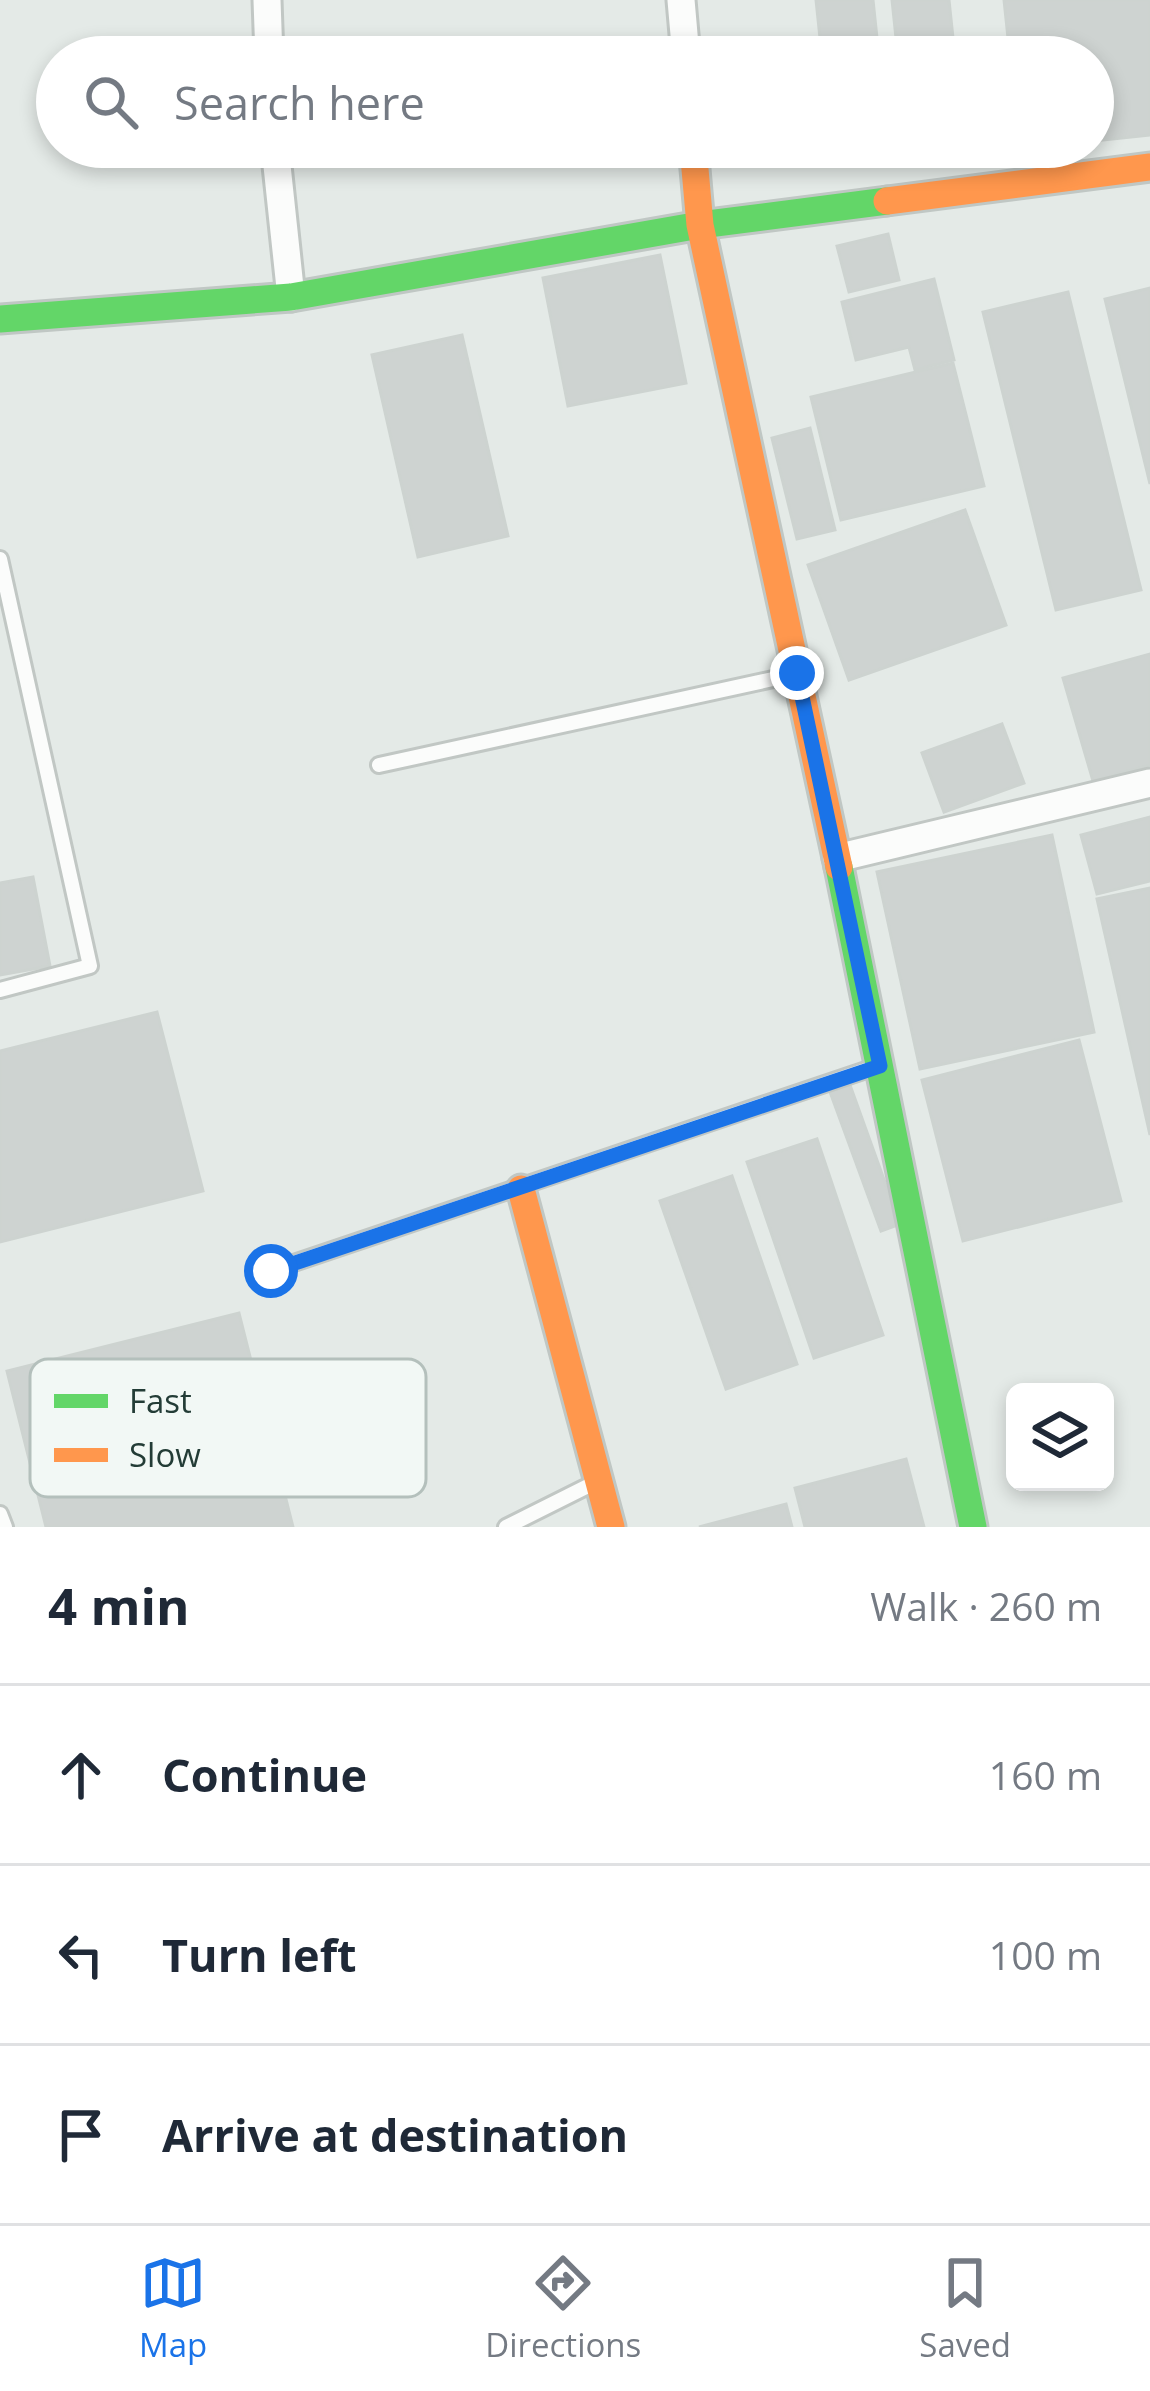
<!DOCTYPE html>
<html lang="en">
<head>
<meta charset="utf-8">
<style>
	:root { --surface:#fff; --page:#f2f2f3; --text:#1f2937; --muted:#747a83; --line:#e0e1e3; --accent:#1a73e8 }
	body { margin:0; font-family:"Open Sans",sans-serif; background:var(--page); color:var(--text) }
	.controls { position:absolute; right:36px; bottom:36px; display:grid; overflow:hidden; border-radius:18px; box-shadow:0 6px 18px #0003 }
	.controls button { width:108px; height:108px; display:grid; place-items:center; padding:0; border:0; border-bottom:3px solid var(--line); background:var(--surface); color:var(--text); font:60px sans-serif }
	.stop { position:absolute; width:36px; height:36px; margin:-27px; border:9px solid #1a73e8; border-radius:50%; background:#fff }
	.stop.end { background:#1a73e8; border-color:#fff; box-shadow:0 3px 12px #0008 }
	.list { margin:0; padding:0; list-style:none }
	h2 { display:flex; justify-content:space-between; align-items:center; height:156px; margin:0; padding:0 48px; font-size:51px }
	h2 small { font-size:39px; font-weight:400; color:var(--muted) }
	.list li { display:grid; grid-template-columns:78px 1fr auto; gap:36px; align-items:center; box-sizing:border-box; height:180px; padding:0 48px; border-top:3px solid var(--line) }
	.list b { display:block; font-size:45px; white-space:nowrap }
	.list em { font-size:39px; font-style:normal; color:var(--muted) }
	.icon { flex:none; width:66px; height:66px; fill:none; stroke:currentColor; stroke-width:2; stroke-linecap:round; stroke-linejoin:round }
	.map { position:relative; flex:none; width:1150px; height:1527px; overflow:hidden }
	.search { position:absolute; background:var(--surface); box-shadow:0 6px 18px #0003; left:36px; right:36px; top:36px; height:132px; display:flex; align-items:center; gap:30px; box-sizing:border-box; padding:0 42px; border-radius:66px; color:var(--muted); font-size:45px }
	.sheet { height:696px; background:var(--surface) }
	nav { display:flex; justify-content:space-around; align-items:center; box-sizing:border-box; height:168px; border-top:3px solid var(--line); background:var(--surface); font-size:33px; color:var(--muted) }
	nav a { display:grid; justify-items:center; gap:6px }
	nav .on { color:var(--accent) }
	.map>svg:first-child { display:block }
</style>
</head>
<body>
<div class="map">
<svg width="1150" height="1527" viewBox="0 0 1150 1527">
	<rect width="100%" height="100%" fill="#e4eae7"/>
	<g fill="#ced3d1" stroke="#cdd3d0" stroke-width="3">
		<path d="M816 0H873L879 57H822Z"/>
		<path d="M892 0H949L955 57H898Z"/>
		<path d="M1004 0H1150V135L1093 141V57H1010Z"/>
		<path d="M888 234 899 280 849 292 837 246Z"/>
		<path d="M660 255 686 383 568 406 543 278Z"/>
		<path d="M934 279 954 360 915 370 909 347 856 360 842 302Z"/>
		<path d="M1150 288V484L1105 299Z"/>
		<path d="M1068 292 1141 590 1056 610 983 312Z"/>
		<path d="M462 335 508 536 418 557 372 355Z"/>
		<path d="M953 363 984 486 841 520 811 397Z"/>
		<path d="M810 428 835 530 797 539 772 438Z"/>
		<path d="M965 510 1006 625 849 680 808 565Z"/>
		<path d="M1150 654V765L1093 781 1063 678Z"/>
		<path d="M1002 724 1024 783 944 812 922 753Z"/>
		<path d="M1150 817V881L1097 894 1081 835Z"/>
		<path d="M1052 835 1094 1032 920 1069 877 872Z"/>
		<path d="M33 877 50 966 0 975V883Z"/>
		<path d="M1150 888V1135L1097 899Z"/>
		<path d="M157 1012 203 1191 0 1242V1051Z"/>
		<path d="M1079 1040 1121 1201 963 1241 922 1080Z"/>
		<path d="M850 1085 900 1224 881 1231 830 1092Z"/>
		<path d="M817 1139 883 1335 814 1358 747 1162Z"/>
		<path d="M732 1176 797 1364 726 1389 660 1201Z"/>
		<path d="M239 1313 293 1527H46L7 1371Z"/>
		<path d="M906 1459 924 1527H805L795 1488Z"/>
		<path d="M786 1504 792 1527H699Z"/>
	</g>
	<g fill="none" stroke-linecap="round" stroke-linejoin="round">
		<defs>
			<g id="lane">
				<path d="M0 559 90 966 0 990"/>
				<path d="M379 765 796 674"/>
				<path d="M270 1271 875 1067"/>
				<path d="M0 1514 5 1527"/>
				<path d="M506 1527 594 1483"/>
			</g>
			<g id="street">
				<path d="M267 0 269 57"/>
				<path d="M681 0 686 57"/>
				<path d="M275 147 291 297"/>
				<path d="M837 858 1150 783"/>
			</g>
			<g id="fast">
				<path d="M0 319 291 297 700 225 887 201"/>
				<path d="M839 867 973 1527"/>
			</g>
			<g id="slow">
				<path d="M693 147 700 225 839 867"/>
				<path d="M887 201 1150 167"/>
				<path d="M521 1189 611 1527"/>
			</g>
		</defs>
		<use href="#lane" stroke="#c1c7c4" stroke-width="20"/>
		<use href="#street" stroke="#c1c7c4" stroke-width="33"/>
		<use href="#fast" stroke="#c0c7c4" stroke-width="33"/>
		<use href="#slow" stroke="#c0c7c4" stroke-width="33"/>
		<use href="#lane" stroke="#fbfcfb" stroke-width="14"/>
		<use href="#street" stroke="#fbfcfb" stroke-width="27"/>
		<use href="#fast" stroke="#63d668" stroke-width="27"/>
		<use href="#slow" stroke="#ff974d" stroke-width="27"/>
	</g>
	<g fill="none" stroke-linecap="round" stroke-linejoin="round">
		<path stroke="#1a73e8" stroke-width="15" d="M271 1271 880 1066 797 673"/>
	</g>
	<rect x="30" y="1359" width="396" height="138" rx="18" fill="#f2f8f5" stroke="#b4c0bc" stroke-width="3"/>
	<rect x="54" y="1394" width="54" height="14" fill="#63d668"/>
	<rect x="54" y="1448" width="54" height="14" fill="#ff974d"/>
	<g font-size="33" fill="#233c36">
		<text x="129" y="1413">Fast</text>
		<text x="129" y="1467">Slow</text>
	</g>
</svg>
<div class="controls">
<button><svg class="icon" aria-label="layers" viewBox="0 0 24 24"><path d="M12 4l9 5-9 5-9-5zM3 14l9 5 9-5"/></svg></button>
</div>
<div class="stop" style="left:271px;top:1271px"></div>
<div class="stop end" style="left:797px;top:673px"></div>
<div class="search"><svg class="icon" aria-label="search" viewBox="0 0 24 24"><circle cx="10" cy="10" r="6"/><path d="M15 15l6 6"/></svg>Search here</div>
</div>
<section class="sheet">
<h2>4 min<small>Walk · 260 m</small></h2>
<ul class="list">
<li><svg class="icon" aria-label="ahead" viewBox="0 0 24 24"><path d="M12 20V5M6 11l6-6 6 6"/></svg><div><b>Continue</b></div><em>160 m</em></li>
<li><svg class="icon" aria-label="left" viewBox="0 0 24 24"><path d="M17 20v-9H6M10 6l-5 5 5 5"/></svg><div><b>Turn left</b></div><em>100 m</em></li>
<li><svg class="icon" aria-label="arrive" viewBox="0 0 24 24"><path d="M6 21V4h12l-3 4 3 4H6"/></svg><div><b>Arrive at destination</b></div></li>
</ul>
</section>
<nav>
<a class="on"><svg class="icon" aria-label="map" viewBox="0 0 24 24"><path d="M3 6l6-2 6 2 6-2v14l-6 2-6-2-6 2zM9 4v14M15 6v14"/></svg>Map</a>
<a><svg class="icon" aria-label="directions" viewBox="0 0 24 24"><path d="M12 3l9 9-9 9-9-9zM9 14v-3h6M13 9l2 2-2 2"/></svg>Directions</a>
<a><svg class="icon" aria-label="saved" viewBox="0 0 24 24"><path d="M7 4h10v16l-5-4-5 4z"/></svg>Saved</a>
</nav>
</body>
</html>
